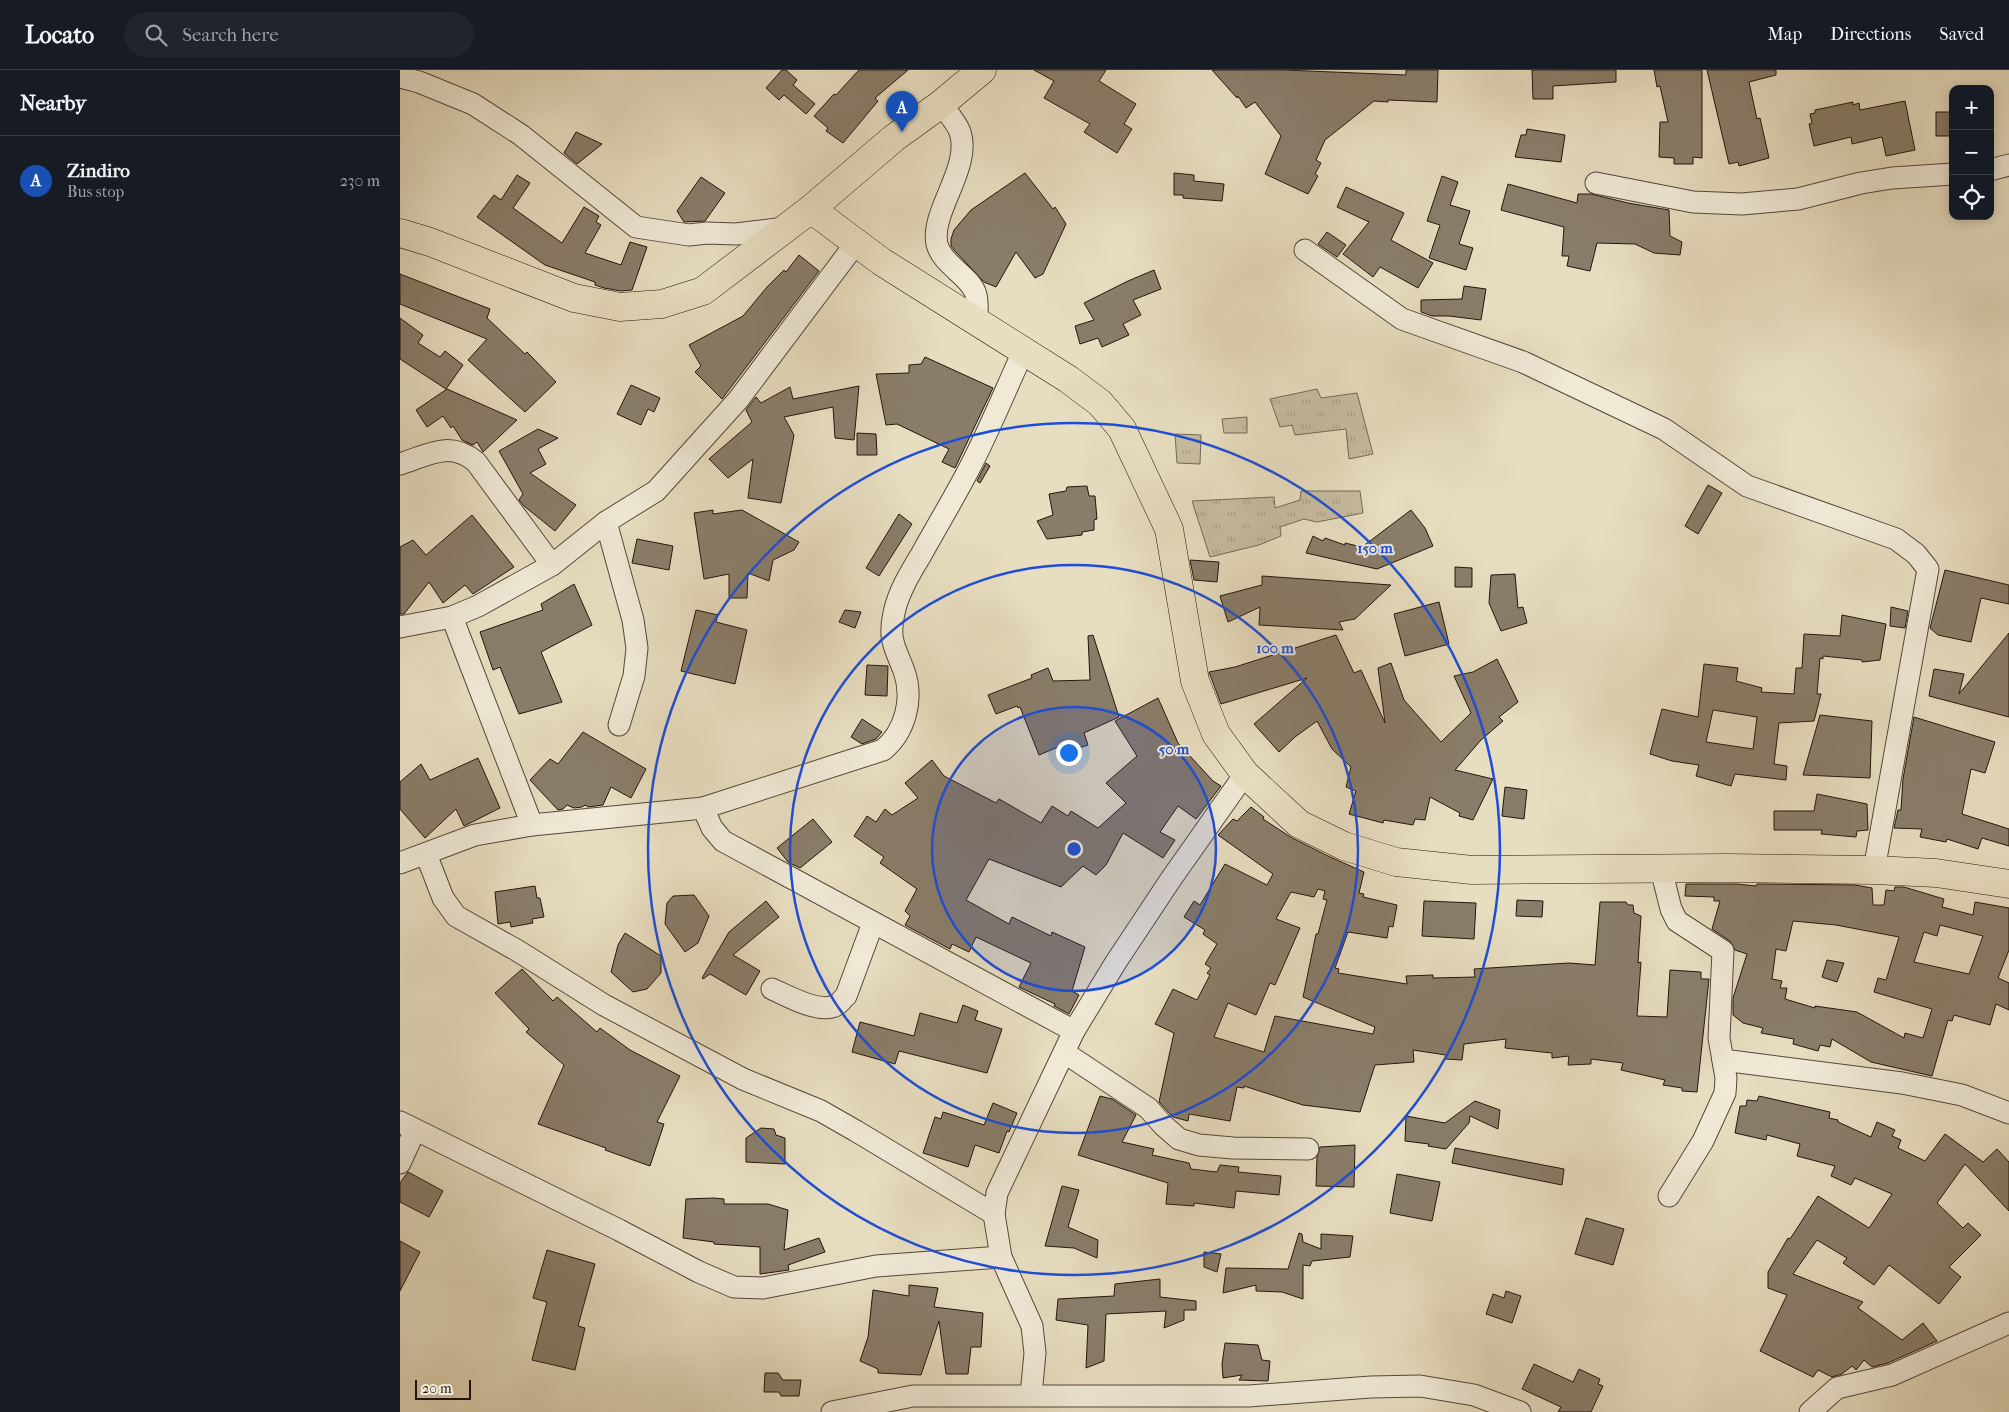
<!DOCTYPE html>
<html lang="en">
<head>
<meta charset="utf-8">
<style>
	:root { --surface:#171b24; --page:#20242c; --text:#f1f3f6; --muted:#9ea1a6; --line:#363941; --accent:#c59692 }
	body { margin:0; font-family:"IM FELL French Canon",serif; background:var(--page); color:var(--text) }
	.controls { position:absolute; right:15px; top:15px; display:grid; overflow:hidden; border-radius:10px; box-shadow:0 2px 12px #0003 }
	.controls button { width:45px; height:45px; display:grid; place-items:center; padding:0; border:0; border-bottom:1px solid var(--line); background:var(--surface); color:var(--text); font:25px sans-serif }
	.scale { position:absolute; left:15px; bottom:12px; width:56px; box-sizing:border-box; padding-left:5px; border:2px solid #24150c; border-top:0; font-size:14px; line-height:18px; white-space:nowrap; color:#24150c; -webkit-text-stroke:4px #efe9d6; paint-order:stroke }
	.you { position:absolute; left:668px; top:682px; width:18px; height:18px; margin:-12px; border:4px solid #fff; border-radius:50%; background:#1a73e8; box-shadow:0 0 0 8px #1a73e833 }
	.badge { display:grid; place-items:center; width:32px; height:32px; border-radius:50%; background:var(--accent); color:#fff; font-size:16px; font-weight:700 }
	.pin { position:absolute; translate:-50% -41px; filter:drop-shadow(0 1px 2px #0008) }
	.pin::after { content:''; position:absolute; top:26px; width:18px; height:15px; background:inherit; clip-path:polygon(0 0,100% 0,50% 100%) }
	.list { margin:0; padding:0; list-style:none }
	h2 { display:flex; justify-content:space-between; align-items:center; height:65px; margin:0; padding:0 20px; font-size:21px }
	h2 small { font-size:16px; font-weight:400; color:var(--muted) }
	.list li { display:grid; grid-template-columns:32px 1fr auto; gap:15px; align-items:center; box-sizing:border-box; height:90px; padding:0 20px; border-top:1px solid var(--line) }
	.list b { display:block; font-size:19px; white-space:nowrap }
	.list p { margin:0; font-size:16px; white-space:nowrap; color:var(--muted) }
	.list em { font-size:16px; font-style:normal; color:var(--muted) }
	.icon { flex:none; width:28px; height:28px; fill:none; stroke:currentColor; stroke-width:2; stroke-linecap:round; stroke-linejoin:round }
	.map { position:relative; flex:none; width:1609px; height:1342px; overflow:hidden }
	header { display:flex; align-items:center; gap:30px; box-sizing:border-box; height:70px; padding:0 25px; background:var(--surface); border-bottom:1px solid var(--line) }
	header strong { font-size:24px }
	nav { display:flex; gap:28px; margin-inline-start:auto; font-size:18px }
	.search { width:350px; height:45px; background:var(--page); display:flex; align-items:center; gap:12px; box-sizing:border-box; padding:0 18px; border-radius:28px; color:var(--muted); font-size:19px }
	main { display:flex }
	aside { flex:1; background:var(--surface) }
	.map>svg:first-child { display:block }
</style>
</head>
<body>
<header>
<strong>Locato</strong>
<div class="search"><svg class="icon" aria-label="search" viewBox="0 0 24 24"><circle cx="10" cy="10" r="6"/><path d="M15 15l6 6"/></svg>Search here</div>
<nav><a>Map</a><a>Directions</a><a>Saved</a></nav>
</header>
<main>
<aside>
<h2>Nearby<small></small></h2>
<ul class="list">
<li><span class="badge" style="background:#1a4fb4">A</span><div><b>Zindiro</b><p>Bus stop</p></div><em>230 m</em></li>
</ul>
</aside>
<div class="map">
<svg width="1609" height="1342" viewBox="0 0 1609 1342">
	<defs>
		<pattern id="grass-tufts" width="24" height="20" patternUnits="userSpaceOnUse" patternTransform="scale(1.25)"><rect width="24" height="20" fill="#c6bba1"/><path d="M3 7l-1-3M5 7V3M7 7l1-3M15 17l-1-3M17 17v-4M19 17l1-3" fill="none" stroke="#aaa089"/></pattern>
	</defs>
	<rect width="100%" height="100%" fill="#e7ddc0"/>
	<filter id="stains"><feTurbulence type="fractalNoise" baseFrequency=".004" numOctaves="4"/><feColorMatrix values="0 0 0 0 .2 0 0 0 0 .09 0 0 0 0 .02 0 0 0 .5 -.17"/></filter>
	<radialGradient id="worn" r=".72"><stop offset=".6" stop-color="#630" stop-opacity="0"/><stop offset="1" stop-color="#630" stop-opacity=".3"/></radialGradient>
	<g fill="url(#grass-tufts)" stroke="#756856">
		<path d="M917 319 921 328 957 323 973 384 949 389 946 359 895 365 892 355 880 357 870 329Z"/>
		<path d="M847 347V363H824L822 349Z"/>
		<path d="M775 364 801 365 800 394 777 393Z"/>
		<path d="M901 421H960L963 443 917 452 904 449 880 457 881 466 859 475 810 487 792 431 874 427 875 438 900 430Z"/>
	</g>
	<g fill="#897d6a" stroke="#24150c" fill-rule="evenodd">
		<path d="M382 0H386L397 10 393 15 415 34 406 44 384 25 379 30 366 18Z"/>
		<path d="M459 0H508L475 28 478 31 443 73 426 61 428 58 414 46 434 24 436 25Z"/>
		<path d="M634 0H706L699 11 736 34 724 54 732 59 717 83 684 62 690 54 644 28 654 11Z"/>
		<path d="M812 0H884L1006 5V0H1038L1037 32 988 30V32L974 31 925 70 916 90 921 93 915 104 918 106 908 124 865 104 881 66 855 32 846 38 838 26 837 28Z"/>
		<path d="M1132 0H1216V12L1153 16V29H1133Z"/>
		<path d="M1254 0H1302V88L1293 87V94H1274V88L1259 87 1260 52H1268L1260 16 1257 17Z"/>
		<path d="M1307 0H1376V5L1349 12 1357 49 1360 48 1369 88 1339 96 1338 92 1329 94Z"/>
		<path d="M1505 31 1515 80 1486 86 1482 67 1452 74 1451 67 1414 76 1409 54 1412 53 1410 44 1415 43V40L1453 32V35L1459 33 1460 40Z"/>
		<rect x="1536" y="42" width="17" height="24"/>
		<path d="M1127 59 1165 65 1161 92 1115 87 1121 65H1126Z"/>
		<path d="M176 62 202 74 177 94 164 83Z"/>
		<path d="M625 103 653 139 655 137 666 154 643 204 635 208 616 182 596 217 584 212 554 180 551 176V169L554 160 571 140Z"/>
		<path d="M774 103 794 105V111L824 114 822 131 783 128V125H774Z"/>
		<path d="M117 105 130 113 113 138 162 173 184 137 199 146 196 152 201 155 185 183 221 195 230 172 247 177 232 220 221 221 204 218 195 215V212L145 195 77 147 94 125 101 130Z"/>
		<path d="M1042 106 1058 112 1050 135 1070 141 1059 174 1073 178 1066 200 1029 188 1040 155 1027 151Z"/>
		<path d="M301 107 325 123 305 151 284 152 277 141Z"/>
		<path d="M1108 114 1177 133 1178 124H1191L1228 133 1269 140 1270 166 1282 172 1280 185 1254 183 1235 174 1197 173 1190 201 1167 196 1169 186H1162L1164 157 1101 140Z"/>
		<path d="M946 117 1004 143 991 170 1033 193 1018 218 980 197 973 207 943 184 969 152 937 137Z"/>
		<path d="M927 162 946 175 937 187 918 174Z"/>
		<path d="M399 185 419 201 322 329 295 302 301 296 289 275 343 246 367 217 384 200 386 202Z"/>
		<path d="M754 200 761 219 733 230 741 245 723 254 729 265 702 277 698 268 680 274 675 256 694 250 684 233 728 211Z"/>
		<path d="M0 204 90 239 87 248 125 284 127 282 156 312 125 342 68 290 87 269 0 234Z"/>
		<path d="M1064 216 1086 219 1081 250 1049 246H1032L1021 242V230L1062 229Z"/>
		<path d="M0 248 23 265 18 273 40 287 45 281 63 295 46 319 0 289Z"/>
		<path d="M525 287 593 318 555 398 542 392 549 379 497 354 486 355 476 304 509 303V295L521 294Z"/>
		<path d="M231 315 260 328 254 342 248 339 241 355 217 344Z"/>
		<path d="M459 316 454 370 435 368 433 337 384 347 394 365 381 433 348 428 353 389 328 408 309 389 352 352 346 340 356 327 361 333 390 317 393 329Z"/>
		<path d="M47 319 117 350 83 382 77 372 73 375 62 370 53 356 51 358 43 346 27 357 16 340Z"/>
		<path d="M138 359 158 368 138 379 146 394 130 403 176 435 155 461 124 436 119 430 123 424 99 381Z"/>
		<path d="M457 363 476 364 477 385H457Z"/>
		<path d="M586 393 590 396 580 413 577 411Z"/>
		<path d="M1308 415 1322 423 1298 464 1285 456Z"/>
		<path d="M687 416 689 426H695L697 449 694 450V460L682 462V465L647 469 637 451 653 445 649 424 666 421 667 417Z"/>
		<path d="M313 440V444L342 440 399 472 394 480 373 490 369 511 348 503 347 528H329V504L304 509 294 443Z"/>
		<path d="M1011 440 1025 458 1033 476 977 499 906 483 913 466 923 471 925 468 945 475V473L962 477Z"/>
		<path d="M499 444 512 454 479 506 466 498Z"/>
		<path d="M72 445 114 497 73 524 65 515 43 533 29 512 4 544H0V477L13 470 26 485Z"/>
		<path d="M237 469 273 476 269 500 232 493Z"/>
		<path d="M790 490 819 492 817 512 794 510Z"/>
		<path d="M1055 497 1072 498V517H1055Z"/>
		<path d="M1545 500 1609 515V534L1581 528 1571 572 1538 565 1530 558Z"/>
		<path d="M1115 504 1118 538 1123 537 1127 553 1101 561 1089 533 1091 505Z"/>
		<path d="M862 506 991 515 955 549 939 552 943 560 859 555 860 537 828 552 820 526 862 515Z"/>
		<path d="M174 514 192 555 141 582 162 632 119 644 100 597 93 600 80 562 143 540 141 534Z"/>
		<path d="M1039 532 1049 574 1005 586 994 544Z"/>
		<path d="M1491 537 1508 541 1505 558 1490 556Z"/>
		<path d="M296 540 318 545 316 552 347 560 335 614 281 601Z"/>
		<path d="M445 540 461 542 455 558 439 552Z"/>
		<path d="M1442 545 1486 554 1480 590 1462 592V590L1423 586V589L1420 588 1417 624H1421L1414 651 1379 653 1374 694 1387 696 1386 710 1335 704 1331 716 1296 706 1299 695 1272 691 1250 684 1262 639 1298 647 1304 594 1338 598 1336 611 1362 618 1361 622 1394 624 1396 598H1402L1404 564 1440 566ZM1313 640 1357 647 1353 679 1306 672Z"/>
		<path d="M1609 563V647L1529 626 1534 599 1564 604 1559 624Z"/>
		<path d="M693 565 719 647 684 663 688 675 673 680 670 672 639 685 620 637 618 638 617 636 596 644 588 625 632 608 631 605 648 598 653 611 690 610 688 566Z"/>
		<path d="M936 565 954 603 961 600 985 653 978 598 991 593 1004 630 1041 672 1071 643 1054 606 1073 602 1097 589 1118 632 1099 647 1103 651 1081 670 1055 700 1093 709 1073 750 1059 746 1060 743 1030 727 1025 750 1015 749 1013 755 984 750 983 753 949 744 956 721 946 717 951 697 932 679 917 651 895 667 879 682 854 654 907 608 821 634 809 602 835 597Z"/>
		<path d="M467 595 488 596 487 626 465 625Z"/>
		<path d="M758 628 778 673 813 711 821 716 796 749 778 736 760 762 775 770 763 788 723 763 706 795 696 805 683 796 661 817 589 789 566 830 609 854 612 847 651 866 652 862 685 877 672 921 679 925 669 944 654 936 655 934 619 917 631 893 576 867 569 882 552 874 550 879 505 855 510 846 505 841 517 819 480 793 484 787 454 766 467 746 476 752 485 739 492 745 518 728 505 713 532 690 544 706 596 733 599 729 641 753 652 736 668 746 671 741 698 758 726 733 706 713 737 686 715 651Z"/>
		<path d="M1420 645 1472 651 1470 708 1403 705Z"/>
		<path d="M1514 647 1595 672 1585 703 1571 699 1562 744 1609 759V776L1582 768 1578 779 1547 769 1546 772 1520 767 1522 759 1494 758 1498 740H1501L1503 709Z"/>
		<path d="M462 649 482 662 476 669 462 674 451 667Z"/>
		<path d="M183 662 246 699 231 728 211 717 203 735 188 737 185 735 182 737 174 738 167 735 163 739 158 740 130 710 150 689 158 694Z"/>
		<path d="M78 688 100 738 64 756 56 739 25 768 0 739V712L21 694 30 710Z"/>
		<path d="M1105 717 1127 720 1124 749 1102 746Z"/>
		<path d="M1417 724 1467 734 1468 760 1457 761 1456 767 1421 764 1422 760H1374V741H1414Z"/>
		<path d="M851 737 864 747 863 749 892 768 928 786 964 802 959 823 964 824 963 827 997 835 993 857 989 856 987 868 948 862 935 898 939 899 938 903 1007 914 1006 906 1033 905V908L1075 907 1074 899 1169 893 1195 895 1200 832H1226L1228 835H1233L1234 843 1241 846 1238 893 1241 892 1237 946 1267 947 1270 900 1301 902V909H1309L1297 1022 1282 1021V1018L1263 1015 1265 1010 1221 1000 1223 993 1191 989V994L1168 995 1169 986 1152 988V983L1105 978 1106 969 1064 974 1062 990 1046 989V985L1013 980 1014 992 975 995 960 1042 903 1035 844 1016V1018L837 1017 830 1051 789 1044 788 1051 773 1047 759 1032 774 963 755 954 773 919 797 930 810 905 807 903 811 898 805 894 817 874 803 864 805 860 784 847 794 831 800 835 825 794 867 815 873 804 818 765 833 749 837 751ZM918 819 925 821 923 829 927 830 918 864H916L903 927 975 957 973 964 875 946 864 982 814 967 828 933 856 945 870 913 875 915 900 858 876 849 891 822 914 827Z"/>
		<path d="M413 749 432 772 400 798 388 792 377 778Z"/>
		<path d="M1286 814H1337L1356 816 1357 814 1455 815 1472 818 1473 835H1484L1486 820 1494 821 1495 817H1504L1544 829 1542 837 1573 845 1575 832 1609 838V880L1598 908 1609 913V940L1596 934 1590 955 1554 945 1552 951 1548 950 1532 1006 1471 992 1432 969 1430 977 1420 975 1418 981 1393 974 1394 969 1361 963 1363 958 1343 953 1333 945V928L1347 884 1335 880 1330 871 1312 859 1320 831H1314V827L1285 826ZM1393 851 1436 855 1499 867 1486 910 1478 908 1474 922 1532 939 1523 968 1505 963 1504 968 1457 942 1415 936V938L1385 929 1387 918H1380L1382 911 1372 909 1376 879 1386 881ZM1540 855 1583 866 1569 904 1514 892 1524 862 1537 866Z"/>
		<path d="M135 816 137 828H140L144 847 132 849 133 853 111 857 110 852 98 854 95 822Z"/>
		<path d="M294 825 309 846 298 873 285 882 265 854 267 833 273 826Z"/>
		<path d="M1117 830 1143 831 1142 847 1116 846Z"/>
		<path d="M366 831 379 847 333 885 360 901 346 925 310 904 303 909 302 908 329 862Z"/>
		<path d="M1024 831 1076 833 1074 869 1022 866Z"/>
		<path d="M225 863 261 886V903L247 919 233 922 211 902 218 875Z"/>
		<path d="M1427 890 1444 893 1437 912 1422 907Z"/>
		<path d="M122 899 153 931 157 927 197 962 200 958 230 980 280 1006 257 1052 264 1054 250 1096 205 1080 206 1078 138 1054 164 995 126 962 129 959 95 923Z"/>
		<path d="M563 935 578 941 575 950 602 959 587 1003 499 981 495 994 452 982 460 952 514 966 520 943 557 953Z"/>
		<path d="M700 1026 712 1029 736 1045 722 1072 754 1079 752 1085 789 1093 791 1099 817 1102 820 1095 839 1097 838 1102 881 1106 879 1125 836 1121 834 1138 794 1133V1136L766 1134 768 1113 678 1085Z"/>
		<path d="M1359 1026 1430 1042 1429 1048 1438 1050V1052L1471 1067 1477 1052 1495 1060 1492 1066 1501 1070 1498 1078 1525 1091 1545 1064 1583 1092 1597 1079 1609 1092V1141L1565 1094 1537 1133 1563 1158 1568 1153 1581 1165 1549 1197 1561 1207 1539 1234 1489 1195 1474 1215 1443 1193 1447 1188 1417 1170 1393 1204 1463 1232 1458 1238 1502 1270 1523 1253 1537 1271 1488 1293 1472 1297 1464 1290 1456 1300 1452 1296 1442 1304 1432 1307 1418 1300 1413 1307 1360 1281 1387 1225 1368 1218V1202L1388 1168 1390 1169 1418 1126 1469 1158 1492 1124 1455 1108 1451 1115 1431 1106 1435 1096 1397 1086 1400 1074 1367 1065 1366 1070 1335 1063 1340 1036H1346L1347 1030 1357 1031Z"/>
		<path d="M1075 1031 1100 1040 1098 1059 1070 1046 1069 1053 1046 1079 1028 1076 1029 1074 1005 1071 1006 1046 1045 1053Z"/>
		<path d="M593 1033 617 1043 609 1062 607 1061 599 1083 575 1075 568 1097 523 1083 535 1047 541 1049 543 1042 584 1055Z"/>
		<path d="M361 1058 374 1059 376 1065 385 1068V1094L346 1092V1068Z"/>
		<path d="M955 1075 954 1117 916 1116 917 1087 920 1077Z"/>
		<path d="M1055 1078 1164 1099 1162 1115 1052 1093Z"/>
		<path d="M8 1102 43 1121 29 1147 0 1132V1113Z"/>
		<path d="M997 1104 1040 1112 1032 1151 990 1143Z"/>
		<path d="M662 1116 679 1120 668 1157 698 1170 697 1188 674 1178 645 1176Z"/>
		<path d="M314 1128 324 1129V1134H368L388 1140 384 1180 419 1168 425 1182 388 1195 389 1200 360 1204V1177L314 1174V1172L283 1168 286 1129Z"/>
		<path d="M1186 1148 1224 1159 1213 1195 1175 1184Z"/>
		<path d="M899 1163 902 1164 903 1172 921 1179V1164L953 1166 950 1187 912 1191 910 1196 903 1195V1229L882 1222 856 1221V1215L823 1223 826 1198 888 1199Z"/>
		<path d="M0 1171 20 1182 0 1221Z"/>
		<path d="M147 1180 195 1194 178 1256 185 1258 175 1300 132 1290 147 1232 133 1228Z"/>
		<path d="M804 1182 821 1184 817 1202 804 1197Z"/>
		<path d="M760 1209V1227L796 1231V1240H784V1250L764 1258 766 1241 706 1244 704 1291 686 1298 688 1255 656 1250 658 1229 714 1226 715 1214Z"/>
		<path d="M509 1215 538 1218 534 1237 583 1243 581 1277H571L568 1304H546L539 1251 521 1305 478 1303V1299L460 1291 468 1267 473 1220 509 1226Z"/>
		<path d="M1106 1221 1121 1226 1112 1253 1086 1244 1093 1224 1104 1228Z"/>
		<path d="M825 1273 858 1275 862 1290 870 1291 868 1311 839 1310 842 1305 823 1308 822 1294Z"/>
		<path d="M1134 1294 1173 1312 1179 1299 1200 1309 1198 1314 1203 1316 1191 1342H1158L1161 1337 1122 1319Z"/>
		<path d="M365 1303H378L383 1310H401L399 1326H381L379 1322H364Z"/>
	</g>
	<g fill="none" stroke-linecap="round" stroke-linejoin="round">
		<defs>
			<g id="minor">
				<path d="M0 7 19 12 73 34 121 65 236 157 289 165 307 163 336 164 385 158"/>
				<path d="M541 34C547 42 557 53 560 62 572 97 530 142 537 174 542 195 572 207 576 225 578 233 577 243 577 252"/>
				<path d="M1590 100 1609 95"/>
				<path d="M1196 113 1293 132 1342 134 1398 129 1461 113 1492 108 1553 104"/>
				<path d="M905 180 1002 249 1123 292 1264 359 1347 416 1496 469 1516 484 1528 499 1474 800"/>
				<path d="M0 394C28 385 50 370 76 392L152 495"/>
				<path d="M206 452 233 550 237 578 234 606 219 655"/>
				<path d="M52 547 132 755"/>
				<path d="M0 557 52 547 78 536 152 495 206 452 256 421 338 330 456 173"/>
				<path d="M303 738 312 758 323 771 674 961"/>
				<path d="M26 784 43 828 56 846 118 881 204 935 343 1009 421 1041 456 1061 594 1144"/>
				<path d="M0 793 75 765 132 755 303 738 483 680C505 662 514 629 504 601 495 577 488 570 494 543 498 523 510 503 521 485 537 456 554 428 569 399 589 361 605 321 623 282"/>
				<path d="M1261 799 1271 839 1277 851 1323 881 1319 968 1326 1008 1325 1023 1303 1071 1269 1126"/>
				<path d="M372 919C388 926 422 946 438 934 441 932 443 928 446 926L473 853"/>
				<path d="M665 983 748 1038 763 1055 779 1069 799 1075 833 1078 908 1079"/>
				<path d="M1323 990 1502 1013 1562 1025 1609 1043"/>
				<path d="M0 1052 219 1160 299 1202 334 1217 363 1218 476 1196 601 1187"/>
				<path d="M0 1093 15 1060"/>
				<path d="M631 1325 635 1283 632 1256 601 1187 594 1144 597 1123 674 961 716 892 771 809 845 704"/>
				<path d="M432 1342 513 1326H849L971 1317 1020 1316 1074 1325 1120 1342"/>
				<path d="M1410 1342 1437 1318 1492 1305 1609 1253"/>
			</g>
			<g id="major">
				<path d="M411 139 482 192 668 309 700 333 722 359 769 459 795 611 816 664 845 704 899 754 944 776 996 792 1072 800 1328 798 1474 800 1536 803 1609 814"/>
				<path d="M0 163 30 172 174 228 220 237 262 234 303 221 411 139 494 68 541 34 582 0"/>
			</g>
		</defs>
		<use href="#minor" stroke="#554739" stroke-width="23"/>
		<use href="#major" stroke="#24150c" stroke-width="29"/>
		<use href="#minor" stroke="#efe9d6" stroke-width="21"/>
		<use href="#major" stroke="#e7ddc0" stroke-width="28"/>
	</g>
	<circle cx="674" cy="779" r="142" fill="#1d4ed8" fill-opacity=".12"/>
	<g fill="none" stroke="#1d4ed8" stroke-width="2.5">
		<circle cx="674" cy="779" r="142"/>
		<circle cx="674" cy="779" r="284"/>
		<circle cx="674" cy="779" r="426"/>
	</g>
	<circle cx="674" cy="779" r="8" fill="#1d4ed8" stroke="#efe9d6" stroke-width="2.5"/>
	<g font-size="15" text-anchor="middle" font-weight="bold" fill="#1d4ed8" stroke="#efe9d6" stroke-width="4" stroke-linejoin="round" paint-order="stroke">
		<text x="975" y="483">150 m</text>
		<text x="875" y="583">100 m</text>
		<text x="774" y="684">50 m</text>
	</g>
	<rect width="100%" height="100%" filter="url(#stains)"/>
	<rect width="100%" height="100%" fill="url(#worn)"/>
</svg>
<div class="controls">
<button>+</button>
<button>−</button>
<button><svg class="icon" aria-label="locate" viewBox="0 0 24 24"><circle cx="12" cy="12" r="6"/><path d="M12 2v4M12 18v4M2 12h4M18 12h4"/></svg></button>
</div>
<div class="scale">20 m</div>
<div class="you"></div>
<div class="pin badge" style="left:502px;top:62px;background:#1a4fb4">A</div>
</div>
</main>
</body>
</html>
